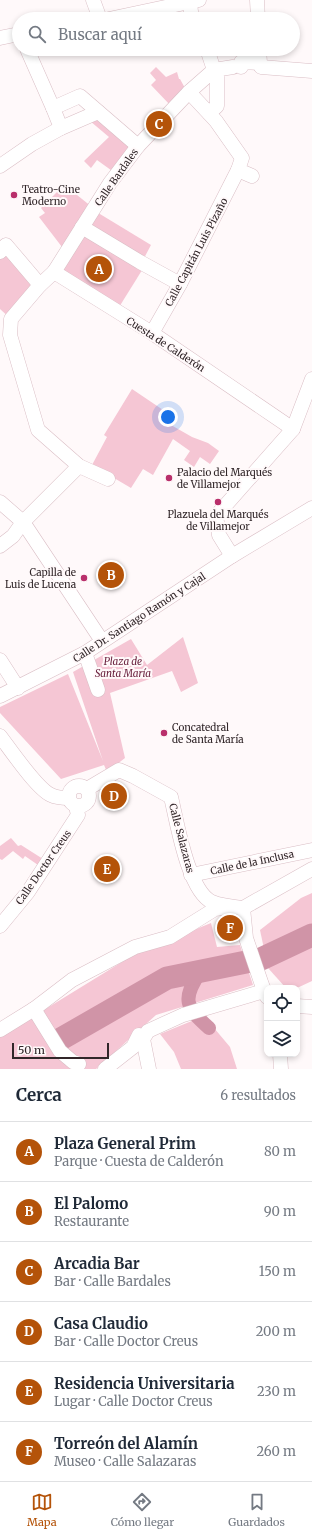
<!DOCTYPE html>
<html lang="es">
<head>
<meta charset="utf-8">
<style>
	:root { --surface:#fff; --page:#f2f2f3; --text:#1f2937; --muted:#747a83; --line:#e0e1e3; --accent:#b45309 }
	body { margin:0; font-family:Merriweather,serif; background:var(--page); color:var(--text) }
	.controls { position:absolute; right:12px; bottom:12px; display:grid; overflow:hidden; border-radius:8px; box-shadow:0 2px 6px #0003 }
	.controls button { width:36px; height:36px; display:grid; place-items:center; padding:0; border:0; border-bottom:1px solid var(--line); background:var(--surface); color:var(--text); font:20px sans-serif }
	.scale { position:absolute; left:12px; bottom:10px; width:97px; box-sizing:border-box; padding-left:4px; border:2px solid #312629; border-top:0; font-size:11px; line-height:14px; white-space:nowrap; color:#312629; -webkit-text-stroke:3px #fff9fa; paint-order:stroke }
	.you { position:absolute; left:168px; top:417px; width:14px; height:14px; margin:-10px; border:3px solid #fff; border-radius:50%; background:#1a73e8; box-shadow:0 0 0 6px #1a73e833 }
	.badge { display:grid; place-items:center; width:26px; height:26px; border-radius:50%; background:var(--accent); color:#fff; font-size:13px; font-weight:700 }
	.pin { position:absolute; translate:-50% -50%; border:2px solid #fff; box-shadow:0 1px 4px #0006 }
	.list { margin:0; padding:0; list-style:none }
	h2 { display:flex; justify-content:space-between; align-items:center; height:52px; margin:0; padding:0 16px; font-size:17px }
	h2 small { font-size:13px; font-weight:400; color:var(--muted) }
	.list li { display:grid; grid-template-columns:26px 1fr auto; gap:12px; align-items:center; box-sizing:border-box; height:60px; padding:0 16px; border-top:1px solid var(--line) }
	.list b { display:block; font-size:15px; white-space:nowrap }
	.list p { margin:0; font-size:13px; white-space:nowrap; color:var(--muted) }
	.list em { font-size:13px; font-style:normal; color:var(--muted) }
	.icon { flex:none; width:22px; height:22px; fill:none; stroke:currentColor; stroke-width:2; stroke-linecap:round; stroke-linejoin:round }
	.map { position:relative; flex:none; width:312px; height:1069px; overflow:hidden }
	.search { position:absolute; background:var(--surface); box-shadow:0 2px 6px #0003; left:12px; right:12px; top:12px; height:44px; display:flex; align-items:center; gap:10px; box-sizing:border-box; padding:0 14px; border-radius:22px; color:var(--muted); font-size:15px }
	.sheet { height:412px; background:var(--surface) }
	nav { display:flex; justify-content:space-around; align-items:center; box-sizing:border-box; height:56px; border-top:1px solid var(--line); background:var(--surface); font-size:11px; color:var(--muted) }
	nav a { display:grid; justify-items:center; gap:2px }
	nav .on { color:var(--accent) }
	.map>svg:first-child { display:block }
</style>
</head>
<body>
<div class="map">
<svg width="312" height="1069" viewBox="0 0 312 1069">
	<rect width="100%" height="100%" fill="#fff9fa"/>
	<g fill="#f5c6d4">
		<path d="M156 67 166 77 177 72 179 79H180L186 90 171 106 151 85 156 80 150 73Z"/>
		<path d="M100 115 134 145 115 173 97 160 91 168 84 161 109 137 90 121Z"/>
		<path d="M67 187 92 207 62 247 39 217 45 213 41 208 58 191 61 193Z"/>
		<path d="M95 211 151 245 143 260 86 226Z"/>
		<path d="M82 227 144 267 116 312 54 272Z"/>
		<path d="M6 245 40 285 11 319 0 309V252Z"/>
		<path d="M132 389 169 414 164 421 192 437 208 443 219 451 210 464 200 457 194 467 184 460 190 451 173 439 153 475 143 469 131 488 92 465 107 437 104 435Z"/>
		<path d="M183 637 198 683 181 692 172 671 110 693 125 758 107 772 104 765 61 779 0 713V707L68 674 103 761 73 672 131 639 147 665Z"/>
		<path d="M11 838 18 846 21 845 43 859 38 865 25 856 23 859 13 851 2 860 0 859V846Z"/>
		<path d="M312 893V981L297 988H286L268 968 260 930 301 898Z"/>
		<path d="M211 923 217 947 240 945 253 985 156 1015 96 1069H0V1037L135 954Z"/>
		<path d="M204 1016 230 1047 237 1069H181L174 1052 160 1034Z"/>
	</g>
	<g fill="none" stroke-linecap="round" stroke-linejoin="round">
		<path stroke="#d094a7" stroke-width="14" d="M200 972C182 999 185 1007 209 1028"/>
		<path stroke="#d094a7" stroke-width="23" d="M59 1040 167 978 261 959 312 935"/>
		<defs>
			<g id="minor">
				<path d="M93 0 100 19"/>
				<path d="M257 0 258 19"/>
				<path d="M190 2 191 12 194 19"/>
				<path d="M109 19 199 0"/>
				<path d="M0 38 19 34"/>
				<path d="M27 49 53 108 80 96 138 146"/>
				<path d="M207 49 214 70 189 92 216 121 242 158 238 170 252 176"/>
				<path d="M241 67V62L260 63 259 49"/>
				<path d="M261 67 312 71"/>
				<path d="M53 108 61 128 98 112"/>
				<path d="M209 113 217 106V75L214 70 233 67"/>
				<path d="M0 166 32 144 61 128"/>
				<path d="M82 227 140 262 180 284"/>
				<path d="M0 252 6 245 40 285"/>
				<path d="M54 272 110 183 138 146 189 92"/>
				<path d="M152 333 180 284 238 170"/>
				<path d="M108 479 79 466 38 430 10 335 11 319 40 285 54 272 152 333 293 429"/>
				<path d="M0 502 23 522 102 641"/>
				<path d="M0 546 13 536 23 522 79 466"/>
				<path d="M232 556 219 535 216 516 293 429 312 379"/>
				<path d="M85 653 98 690"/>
				<path d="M0 660 18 688"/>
				<path d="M0 696 85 653 232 556 312 508"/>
				<path d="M0 736C10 749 37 789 51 795 57 798 63 798 69 798"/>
				<circle cx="79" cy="796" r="10"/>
				<path d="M87 789 119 770 133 776 171 797C177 822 188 891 212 902 222 906 233 907 243 908L246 938 262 985 267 997"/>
				<path d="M191 875 312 850"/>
				<path d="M243 908 312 869"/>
				<path d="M0 926 28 892 78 815 76 806"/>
				<path d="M297 1006 312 1007"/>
				<path d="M34 1009 60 1051 73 1062 79 1064"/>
				<path d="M0 1030 34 1009 72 980 135 947 170 937 215 909 229 907"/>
				<path d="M280 1054 281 1069"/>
				<path d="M105 1069 133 1047 139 1035"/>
				<path d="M149 1069 143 1039 148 1031 183 1015 264 991"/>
			</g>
		</defs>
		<use href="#minor" stroke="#dabec5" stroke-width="15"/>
		<use href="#minor" stroke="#fff" stroke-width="14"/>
	</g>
	<g fill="#b92f6b" stroke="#fff9fa" stroke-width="1.5">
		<circle cx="14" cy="195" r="4"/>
		<circle cx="169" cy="478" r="4"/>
		<circle cx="218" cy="502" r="4"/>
		<circle cx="84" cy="578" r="4"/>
		<circle cx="164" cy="733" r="4"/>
	</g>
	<g text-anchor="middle" stroke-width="4" stroke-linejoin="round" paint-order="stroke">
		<g font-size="10" fill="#312629" stroke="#fff9fa">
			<text transform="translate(116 177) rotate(-55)" y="4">Calle Bardales</text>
			<text transform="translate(196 252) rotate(-62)" y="4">Calle Capitán Luis Pizaño</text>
			<text transform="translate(166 344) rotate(33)" y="4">Cuesta de Calderón</text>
			<text transform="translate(139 617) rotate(-33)" y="4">Calle Dr. Santiago Ramón y Cajal</text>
			<text transform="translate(182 838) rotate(75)" y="4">Calle Salazaras</text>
			<text transform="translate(252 862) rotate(-12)" y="4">Calle de la Inclusa</text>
			<text transform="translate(43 867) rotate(-55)" y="4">Calle Doctor Creus</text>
		</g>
		<g font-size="10" fill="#312629" stroke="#fff9fa" text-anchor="start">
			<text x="22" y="193">Teatro-Cine<tspan x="22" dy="12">Moderno</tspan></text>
			<text x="177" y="476">Palacio del Marqués<tspan x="177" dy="12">de Villamejor</tspan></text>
			<text x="218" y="518" text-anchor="middle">Plazuela del Marqués<tspan x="218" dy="12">de Villamejor</tspan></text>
			<text x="76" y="576" text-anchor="end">Capilla de<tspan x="76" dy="12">Luis de Lucena</tspan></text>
			<text x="172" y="731">Concatedral<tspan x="172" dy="12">de Santa María</tspan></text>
		</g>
		<g font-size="10" font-style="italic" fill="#69213e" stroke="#fff9fa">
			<text x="123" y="665">Plaza de<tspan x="123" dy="12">Santa María</tspan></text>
		</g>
	</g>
</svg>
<div class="controls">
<button><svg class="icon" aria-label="locate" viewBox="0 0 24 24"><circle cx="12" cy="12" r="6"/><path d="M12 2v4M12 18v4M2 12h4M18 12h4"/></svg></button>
<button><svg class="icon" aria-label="layers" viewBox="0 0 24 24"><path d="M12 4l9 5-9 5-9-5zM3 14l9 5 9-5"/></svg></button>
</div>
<div class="scale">50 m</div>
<div class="you"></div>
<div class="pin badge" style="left:99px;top:269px">A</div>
<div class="pin badge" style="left:111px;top:575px">B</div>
<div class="pin badge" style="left:159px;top:124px">C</div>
<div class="pin badge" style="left:114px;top:796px">D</div>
<div class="pin badge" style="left:107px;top:869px">E</div>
<div class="pin badge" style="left:230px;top:928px">F</div>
<div class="search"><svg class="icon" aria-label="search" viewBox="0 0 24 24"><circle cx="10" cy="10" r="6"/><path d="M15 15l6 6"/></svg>Buscar aquí</div>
</div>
<section class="sheet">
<h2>Cerca<small>6 resultados</small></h2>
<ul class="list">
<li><span class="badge">A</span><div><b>Plaza General Prim</b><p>Parque · Cuesta de Calderón</p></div><em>80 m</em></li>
<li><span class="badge">B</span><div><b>El Palomo</b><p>Restaurante</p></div><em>90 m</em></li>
<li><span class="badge">C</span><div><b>Arcadia Bar</b><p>Bar · Calle Bardales</p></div><em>150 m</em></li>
<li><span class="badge">D</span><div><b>Casa Claudio</b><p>Bar · Calle Doctor Creus</p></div><em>200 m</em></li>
<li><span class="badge">E</span><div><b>Residencia Universitaria</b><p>Lugar · Calle Doctor Creus</p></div><em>230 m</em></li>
<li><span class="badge">F</span><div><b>Torreón del Alamín</b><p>Museo · Calle Salazaras</p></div><em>260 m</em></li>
</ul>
</section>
<nav>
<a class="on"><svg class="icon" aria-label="map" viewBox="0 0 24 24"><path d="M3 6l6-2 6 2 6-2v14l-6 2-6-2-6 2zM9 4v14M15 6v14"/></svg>Mapa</a>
<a><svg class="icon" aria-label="directions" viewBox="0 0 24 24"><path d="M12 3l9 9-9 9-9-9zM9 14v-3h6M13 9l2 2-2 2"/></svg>Cómo llegar</a>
<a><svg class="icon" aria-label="saved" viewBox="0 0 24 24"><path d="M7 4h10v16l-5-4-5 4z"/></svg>Guardados</a>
</nav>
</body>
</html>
